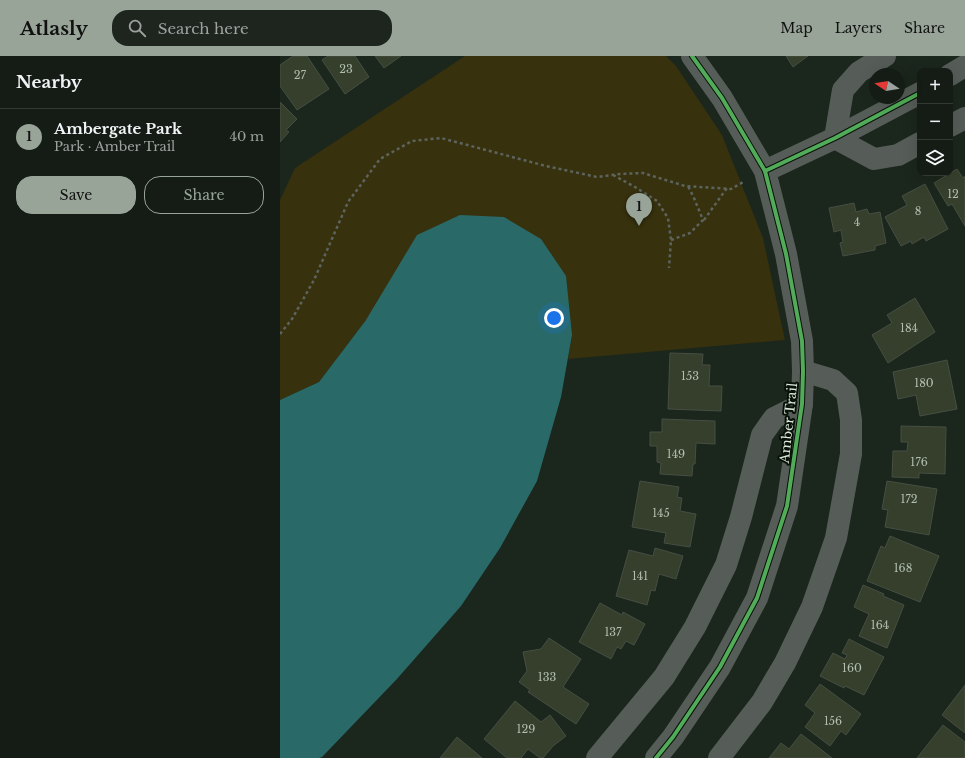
<!DOCTYPE html>
<html lang="en">
<head>
<meta charset="utf-8">
<style>
	:root { --surface:#141c15; --page:#1d251e; --text:#f1f3f6; --muted:#9da1a0; --line:#333a34; --accent:#98a498 }
	body { margin:0; font-family:"Libre Baskerville",serif; background:var(--page); color:var(--text) }
	.controls { position:absolute; right:12px; top:12px; display:grid; overflow:hidden; border-radius:8px; box-shadow:0 4px 16px #0002 }
	.controls button { width:36px; height:36px; display:grid; place-items:center; padding:0; border:0; border-bottom:1px solid var(--line); background:var(--surface); color:var(--text); font:20px sans-serif }
	.compass { position:absolute; left:589px; top:12px; width:36px; height:36px; border-radius:50%; background:var(--surface); box-shadow:0 4px 16px #0002; rotate:282deg }
	.you { position:absolute; left:274px; top:262px; width:14px; height:14px; margin:-10px; border:3px solid #fff; border-radius:50%; background:#1a73e8; box-shadow:0 0 0 6px #1a73e833 }
	.badge { display:grid; place-items:center; width:26px; height:26px; border-radius:50%; background:var(--accent); color:#111; font-size:13px; font-weight:700 }
	.pin { position:absolute; translate:-50% -33px; filter:drop-shadow(0 1px 2px #0008) }
	.pin::after { content:''; position:absolute; top:21px; width:14px; height:12px; background:inherit; clip-path:polygon(0 0,100% 0,50% 100%) }
	.list { margin:0; padding:0; list-style:none }
	h2 { display:flex; justify-content:space-between; align-items:center; height:52px; margin:0; padding:0 16px; font-size:17px }
	h2 small { font-size:13px; font-weight:400; color:var(--muted) }
	.list li { display:grid; grid-template-columns:26px 1fr auto; gap:12px; align-items:center; box-sizing:border-box; height:56px; padding:0 16px; border-top:1px solid var(--line) }
	.list b { display:block; font-size:15px; white-space:nowrap }
	.list p { margin:0; font-size:13px; white-space:nowrap; color:var(--muted) }
	.list em { font-size:13px; font-style:normal; color:var(--muted) }
	.actions { display:flex; gap:8px; padding:12px 16px }
	.actions a { flex:1; padding:9px 0; border:1px solid var(--accent); border-radius:16px; text-align:center; font-size:14px; color:var(--accent) }
	.actions .main { background:var(--accent); color:#111 }
	.icon { flex:none; width:22px; height:22px; fill:none; stroke:currentColor; stroke-width:2; stroke-linecap:round; stroke-linejoin:round }
	.map { position:relative; flex:none; width:685px; height:702px; overflow:hidden }
	header { display:flex; align-items:center; gap:24px; box-sizing:border-box; height:56px; padding:0 20px; background:var(--accent); color:#111 }
	header strong { font-size:19px }
	nav { display:flex; gap:22px; margin-inline-start:auto; font-size:14px }
	.search { width:280px; height:36px; background:var(--page); display:flex; align-items:center; gap:10px; box-sizing:border-box; padding:0 14px; border-radius:16px; color:var(--muted); font-size:15px }
	main { display:flex }
	aside { flex:1; background:var(--surface) }
	.map>svg:first-child { display:block }
</style>
</head>
<body>
<header>
<strong>Atlasly</strong>
<div class="search"><svg class="icon" aria-label="search" viewBox="0 0 24 24"><circle cx="10" cy="10" r="6"/><path d="M15 15l6 6"/></svg>Search here</div>
<nav><a>Map</a><a>Layers</a><a>Share</a></nav>
</header>
<main>
<aside>
<h2>Nearby<small></small></h2>
<ul class="list">
<li><span class="badge">1</span><div><b>Ambergate Park</b><p>Park · Amber Trail</p></div><em>40 m</em></li>
</ul>
<div class="actions"><a class="main">Save</a><a>Share</a></div>
</aside>
<div class="map">
<svg width="685" height="702" viewBox="0 0 685 702">
	<rect width="100%" height="100%" fill="#1b261c"/>
	<path fill="#37310d" d="M185 0H386L396 10 442 79 483 182 505 284 288 303 292 279 86 264 39 326 0 344V144L15 112Z"/>
	<path fill="#296a68" d="M180 159 224 161 261 183 286 220 292 279 281 341 257 425 220 492 181 550 116 624 42 701 39 702H0V344L39 326 86 264 137 179Z"/>
	<g fill="#363f2c" stroke="#474e44">
		<path d="M13 0H27L49 33 17 54 0 30V9Z"/>
		<path d="M48 0H75L89 21 65 38 42 4Z"/>
		<path d="M95 0H121L104 12Z"/>
		<path d="M506 0H528L513 11Z"/>
		<path d="M0 46 17 63 6 74 9 76 0 86Z"/>
		<path d="M677 113 683 122 685 120V170L672 148 668 150 654 127Z"/>
		<path d="M645 128 668 173 646 185 644 181 632 188 631 185 621 190 605 161 627 149 622 140Z"/>
		<path d="M574 147 576 156 587 153 589 158 600 156 606 187 595 190V194L563 200 560 187 563 186 561 174 554 176 549 152Z"/>
		<path d="M635 242 655 276 608 307 592 279 612 267 607 259Z"/>
		<path d="M390 297 423 298 422 309H430L429 330H442L441 355 388 353Z"/>
		<path d="M667 304 677 353 640 360 636 339 618 343 613 316Z"/>
		<path d="M382 363 435 365V388L416 387 415 408H413L412 420 380 418 381 407 377 406V390H370V376H382Z"/>
		<path d="M621 370 666 371 665 418 639 417V422L612 421 613 395H627L628 386H621Z"/>
		<path d="M360 425 399 431 397 441 402 442 400 455 416 458 410 491 384 487 386 477 352 471Z"/>
		<path d="M607 425 657 433 649 479 605 471 608 454 602 453Z"/>
		<path d="M610 480 659 500 640 546 587 525 601 490 605 492Z"/>
		<path d="M375 492 403 500 396 523 379 518 375 535 371 534 367 549 336 540 349 494 373 500Z"/>
		<path d="M583 529 604 538 603 540 624 549 607 592 579 580 589 558 574 551Z"/>
		<path d="M320 547 342 559 343 556 365 568 354 589 346 585 341 593 337 591 331 603 299 586Z"/>
		<path d="M269 582 301 603 283 631 309 648 296 668 248 636 250 634 239 626 247 615 243 596 261 593Z"/>
		<path d="M569 583 604 601 584 639 565 630 564 632 540 620 553 597 565 603 567 599 562 597Z"/>
		<path d="M540 628 581 658 566 679 561 675 550 690 525 671 535 657 525 649Z"/>
		<path d="M685 629V677L662 659Z"/>
		<path d="M235 645 261 666 270 659 286 680 273 690 263 702H260L248 693 241 702H227L204 683Z"/>
		<path d="M663 669 685 686V702H637Z"/>
		<path d="M521 678 552 702H489L501 687 509 693Z"/>
		<path d="M177 681 202 702H160Z"/>
	</g>
	<g fill="none" stroke-linecap="round" stroke-linejoin="round">
		<g stroke="#5d645f" stroke-width="2.5" stroke-dasharray="3 3" stroke-linecap="butt">
			<path d="M333 119 355 131 377 145 388 162 391 184 389 212"/>
			<path d="M424 164 447 132"/>
			<path d="M391 184 410 177 423 164 414 142 408 130"/>
			<path d="M0 278 12 263 34 224 68 146 100 103 132 85 161 82 266 110 317 121 340 118 363 117 405 130 451 133 465 125"/>
		</g>
		<g stroke="#565d58" stroke-width="22">
			<path d="M605 0 579 16 563 34 555 82 594 103 618 99 640 87"/>
			<path d="M670 19 685 10"/>
			<path d="M670 70 685 62"/>
			<path d="M485 115 555 82 640 37"/>
			<path d="M317 702 384 621 415 571 446 509 461 461 482 379 494 362 522 348"/>
			<path d="M376 702 393 681 440 611 477 542 507 450 522 348 523 315 522 285 506 198 485 115 442 42 412 0"/>
			<path d="M439 702 482 646 505 607 532 551 556 482 571 398V364L567 337 553 324 523 315"/>
		</g>
		<defs>
			<g id="cycleway">
				<path d="M485 115 555 82 640 37"/>
				<path d="M376 702 393 681 440 611 477 542 507 450 522 348 523 315 522 285 506 198 485 115 442 42 412 0"/>
			</g>
		</defs>
		<use href="#cycleway" stroke="#081108" stroke-width="6"/>
		<use href="#cycleway" stroke="#51ab58" stroke-width="4"/>
	</g>
	<g text-anchor="middle" stroke-width="4" stroke-linejoin="round" paint-order="stroke">
		<g font-size="11" fill="#b2beaf">
			<text x="66" y="17">23</text>
			<text x="20" y="23">27</text>
			<text x="673" y="142">12</text>
			<text x="638" y="159">8</text>
			<text x="577" y="170">4</text>
			<text x="629" y="276">184</text>
			<text x="410" y="324">153</text>
			<text x="644" y="331">180</text>
			<text x="396" y="402">149</text>
			<text x="639" y="410">176</text>
			<text x="629" y="447">172</text>
			<text x="381" y="461">145</text>
			<text x="623" y="516">168</text>
			<text x="360" y="524">141</text>
			<text x="600" y="573">164</text>
			<text x="333" y="580">137</text>
			<text x="572" y="616">160</text>
			<text x="267" y="625">133</text>
			<text x="553" y="669">156</text>
			<text x="246" y="677">129</text>
		</g>
		<g font-size="13" fill="#dbe8db" stroke="#081108">
			<text transform="translate(508 367) rotate(-84)" y="5">Amber Trail</text>
		</g>
	</g>
</svg>
<div class="controls">
<button>+</button>
<button>−</button>
<button><svg class="icon" aria-label="layers" viewBox="0 0 24 24"><path d="M12 4l9 5-9 5-9-5zM3 14l9 5 9-5"/></svg></button>
</div>
<svg class="compass" viewBox="-18 -18 36 36"><path d="M0-13l5 13h-10z" fill="#e53935"/><path d="M0 13l5-13h-10z" fill="#9da1a0"/></svg>
<div class="you"></div>
<div class="pin badge" style="left:359px;top:170px">1</div>
</div>
</main>
</body>
</html>
